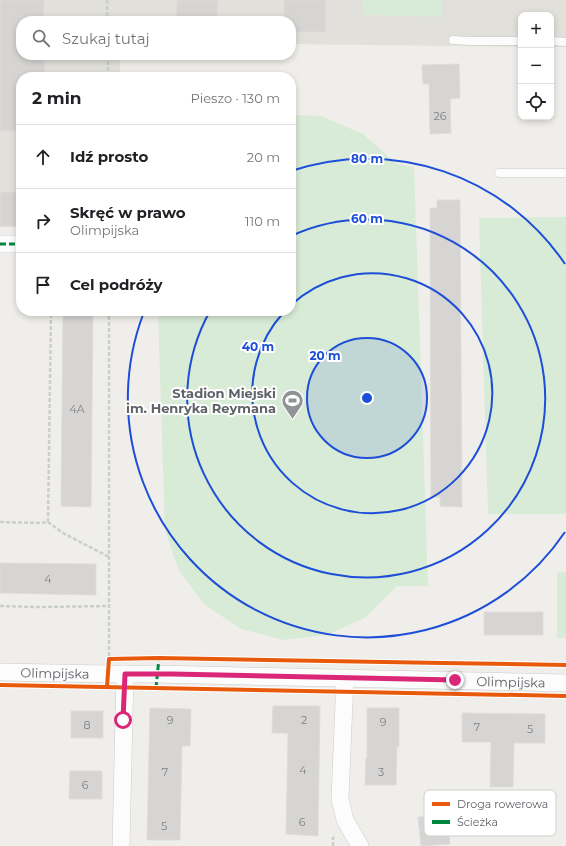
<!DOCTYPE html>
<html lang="pl">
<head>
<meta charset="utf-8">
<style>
	:root { --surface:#fff; --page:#f6f6f6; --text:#202124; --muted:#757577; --line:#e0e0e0 }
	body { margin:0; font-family:Montserrat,sans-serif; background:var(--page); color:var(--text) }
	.controls { position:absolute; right:12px; top:12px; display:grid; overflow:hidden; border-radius:8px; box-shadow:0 2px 6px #0003 }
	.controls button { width:36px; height:36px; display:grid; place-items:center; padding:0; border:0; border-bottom:1px solid var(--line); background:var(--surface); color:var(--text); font:20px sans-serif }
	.stop { position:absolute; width:12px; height:12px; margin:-9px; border:3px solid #db2777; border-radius:50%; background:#fff }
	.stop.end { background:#db2777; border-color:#fff; box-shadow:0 1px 4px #0008 }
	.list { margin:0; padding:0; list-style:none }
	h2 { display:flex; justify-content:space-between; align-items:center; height:52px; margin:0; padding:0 16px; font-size:17px }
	h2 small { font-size:13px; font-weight:400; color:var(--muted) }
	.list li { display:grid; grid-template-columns:26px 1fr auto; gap:12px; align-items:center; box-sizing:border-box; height:64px; padding:0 16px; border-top:1px solid var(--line) }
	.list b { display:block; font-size:15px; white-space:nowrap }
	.list p { margin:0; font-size:13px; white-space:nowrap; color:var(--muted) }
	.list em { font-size:13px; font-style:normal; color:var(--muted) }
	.icon { flex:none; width:22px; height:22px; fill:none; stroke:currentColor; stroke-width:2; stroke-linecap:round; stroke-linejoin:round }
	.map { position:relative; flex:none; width:566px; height:846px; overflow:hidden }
	.search { position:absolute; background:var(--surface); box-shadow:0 2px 6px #0003; left:16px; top:16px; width:280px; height:44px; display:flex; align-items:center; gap:10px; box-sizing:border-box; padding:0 14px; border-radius:16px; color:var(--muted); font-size:15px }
	.panel { position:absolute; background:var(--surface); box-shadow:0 2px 6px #0003; left:16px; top:72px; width:280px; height:244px; border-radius:16px }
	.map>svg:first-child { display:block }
</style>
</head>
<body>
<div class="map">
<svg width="566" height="846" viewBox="0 0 566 846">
	<rect width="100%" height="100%" fill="#efeeea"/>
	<path fill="#e2e0da" d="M0 0H566V47H551V15H521V47L291 44V21H21V55H120V77H21V206H0Z"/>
	<g fill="#d8ebd6">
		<path d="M363 0H442V17L363 15Z"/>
		<path d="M291 115 321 116 363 134 397 164 414 167 428 586H397L366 617 327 635 284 640 241 629 205 605 179 571 165 530 158 311H291Z"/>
		<path d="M566 217V514H488L479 218Z"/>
		<rect x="557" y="572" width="9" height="66"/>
	</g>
	<g fill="#d6d5d3" stroke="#deddd9">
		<path d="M0 0H44V21H21V55H44L45 77H21V131H0Z"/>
		<path d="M177 0H218L217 21H176Z"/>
		<path d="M284 0H326V32H291V21H284Z"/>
		<path d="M459 64 460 98 450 99 451 133 430 134 429 84H423L422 65Z"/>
		<path d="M0 192H21V227L0 226Z"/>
		<path d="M437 200H460L462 507 440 506V497H431L430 208H437Z"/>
		<path d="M63 311H93L91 507 61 506Z"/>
		<path d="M0 563 96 564V595L0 593Z"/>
		<rect x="484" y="612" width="59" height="23"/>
		<path d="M273 706H320L318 836 286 834 288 733H272Z"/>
		<path d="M150 708 191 709 190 746H182L180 840H147Z"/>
		<path d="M367 708H399V747H397L396 785H365L366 758H367Z"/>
		<rect x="71" y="711" width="32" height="27"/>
		<path d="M462 713 545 714V743H514L513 787H490L491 742H462Z"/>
		<path d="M70 771H102V799H69Z"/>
		<path d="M447 814 450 844 421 846 418 817Z"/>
	</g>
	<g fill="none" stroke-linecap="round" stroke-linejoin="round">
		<defs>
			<g id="lane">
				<path d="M453 40 470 41H521"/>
				<path d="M551 41 566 42"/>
				<path d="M499 173H566"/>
			</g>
			<g id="street">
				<path d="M0 244H21"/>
				<path id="s1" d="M0 672 108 674H156L566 683"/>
				<path d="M345 678 340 799 345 820 360 846"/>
				<path d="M121 846 125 674"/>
			</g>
		</defs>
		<use href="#lane" stroke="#cbcccc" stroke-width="9"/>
		<use href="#street" stroke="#cbcccc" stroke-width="18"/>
		<g stroke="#cacfcc" stroke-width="2.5" stroke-dasharray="4 2" stroke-linecap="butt">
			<path d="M107 0V21"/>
			<path d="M108 55V77"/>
			<path d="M0 522 42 523 48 522 63 533 109 557"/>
			<path d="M48 522 51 311"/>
			<path d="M0 606 38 607 109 606"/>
			<path d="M109 656V311"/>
			<path d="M333 846V838L334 837"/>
		</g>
		<use href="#lane" stroke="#fdfcfc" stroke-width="8"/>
		<use href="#street" stroke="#fdfcfc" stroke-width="17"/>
		<g stroke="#00873e" stroke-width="3" stroke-dasharray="6 3" stroke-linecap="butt">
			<path d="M0 244H21"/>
			<path d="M156 688 159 658"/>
		</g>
		<defs>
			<g id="cycleway">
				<path d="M0 685 566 696"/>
				<path d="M107 687 109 659 159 658 442 663 566 665"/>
			</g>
		</defs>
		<use href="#cycleway" stroke="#fff" stroke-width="6"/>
		<use href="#cycleway" stroke="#e8590c" stroke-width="4"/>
	</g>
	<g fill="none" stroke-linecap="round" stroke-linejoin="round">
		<path stroke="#db2777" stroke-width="5" d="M123 720 125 674H172L455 680"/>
	</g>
	<circle cx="367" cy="398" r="60" fill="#1d4ed8" fill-opacity=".12"/>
	<g fill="none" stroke="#1d4ed8" stroke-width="2">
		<circle cx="367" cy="398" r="60"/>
		<path d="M291 305A120 120 0 1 1 284 312"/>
		<path d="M291 236A179 179 0 1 1 210 311"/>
		<path d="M565 532A239 239 0 0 1 144 312M291 171A239 239 0 0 1 565 264"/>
	</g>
	<defs>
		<symbol id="stadium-pin" viewBox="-11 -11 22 30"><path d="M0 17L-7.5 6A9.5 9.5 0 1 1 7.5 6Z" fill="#919496" stroke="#fff"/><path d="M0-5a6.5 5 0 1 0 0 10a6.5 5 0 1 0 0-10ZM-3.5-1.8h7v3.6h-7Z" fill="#fff"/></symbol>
	</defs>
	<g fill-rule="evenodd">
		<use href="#stadium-pin" x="280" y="388" width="25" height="34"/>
	</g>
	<g text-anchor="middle" stroke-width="4" stroke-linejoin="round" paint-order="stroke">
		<g font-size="11" fill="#7e8184">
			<text x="440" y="120">26</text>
			<text x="77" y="413">4A</text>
			<text x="48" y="583">4</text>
			<text x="170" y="724">9</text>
			<text x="304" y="724">2</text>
			<text x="383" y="726">9</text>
			<text x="87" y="729">8</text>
			<text x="477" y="731">7</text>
			<text x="530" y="733">5</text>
			<text x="303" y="774">4</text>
			<text x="165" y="776">7</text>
			<text x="381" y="776">3</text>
			<text x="85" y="789">6</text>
			<text x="302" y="826">6</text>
			<text x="164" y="830">5</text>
		</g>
		<g font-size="13" font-weight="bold" fill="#5f6368" stroke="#fff" text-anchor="end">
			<text x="276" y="398">Stadion Miejski<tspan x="276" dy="15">im. Henryka Reymana</tspan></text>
		</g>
		<g font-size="13" fill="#5f6368" stroke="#fff">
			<text dy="5" stroke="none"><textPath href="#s1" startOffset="55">Olimpijska</textPath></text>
			<text dy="5" stroke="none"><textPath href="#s1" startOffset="511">Olimpijska</textPath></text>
		</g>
	</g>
	<rect x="424" y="790" width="132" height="46" rx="6" fill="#fff" stroke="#cfd0d2" stroke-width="1"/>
	<rect x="432" y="802" width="18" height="4" fill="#e8590c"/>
	<rect x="432" y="820" width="18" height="4" fill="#00873e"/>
	<g font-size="11" fill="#5f6368">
		<text x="457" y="808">Droga rowerowa</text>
		<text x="457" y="826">Ścieżka</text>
	</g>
	<circle cx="367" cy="398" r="6" fill="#1d4ed8" stroke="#fff" stroke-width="2"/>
	<g font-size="12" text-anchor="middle" font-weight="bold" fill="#1d4ed8" stroke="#fff" stroke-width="4" stroke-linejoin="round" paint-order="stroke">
		<text x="367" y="163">80 m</text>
		<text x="367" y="223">60 m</text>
		<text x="258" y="351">40 m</text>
		<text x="325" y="360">20 m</text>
	</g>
</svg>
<div class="controls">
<button>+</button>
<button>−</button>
<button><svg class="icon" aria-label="locate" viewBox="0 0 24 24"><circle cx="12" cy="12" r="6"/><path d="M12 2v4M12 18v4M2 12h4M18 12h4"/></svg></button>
</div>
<div class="stop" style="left:123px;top:720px"></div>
<div class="stop end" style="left:455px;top:680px"></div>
<div class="search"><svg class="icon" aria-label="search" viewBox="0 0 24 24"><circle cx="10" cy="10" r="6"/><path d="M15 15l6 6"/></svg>Szukaj tutaj</div>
<section class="panel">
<h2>2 min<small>Pieszo · 130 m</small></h2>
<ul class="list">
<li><svg class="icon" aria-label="ahead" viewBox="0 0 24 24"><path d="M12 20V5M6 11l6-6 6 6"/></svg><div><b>Idź prosto</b></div><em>20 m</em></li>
<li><svg class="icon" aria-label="right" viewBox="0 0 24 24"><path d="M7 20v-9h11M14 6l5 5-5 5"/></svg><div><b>Skręć w prawo</b><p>Olimpijska</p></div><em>110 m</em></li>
<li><svg class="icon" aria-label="arrive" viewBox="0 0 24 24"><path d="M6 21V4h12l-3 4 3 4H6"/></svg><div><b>Cel podróży</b></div></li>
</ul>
</section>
</div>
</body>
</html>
